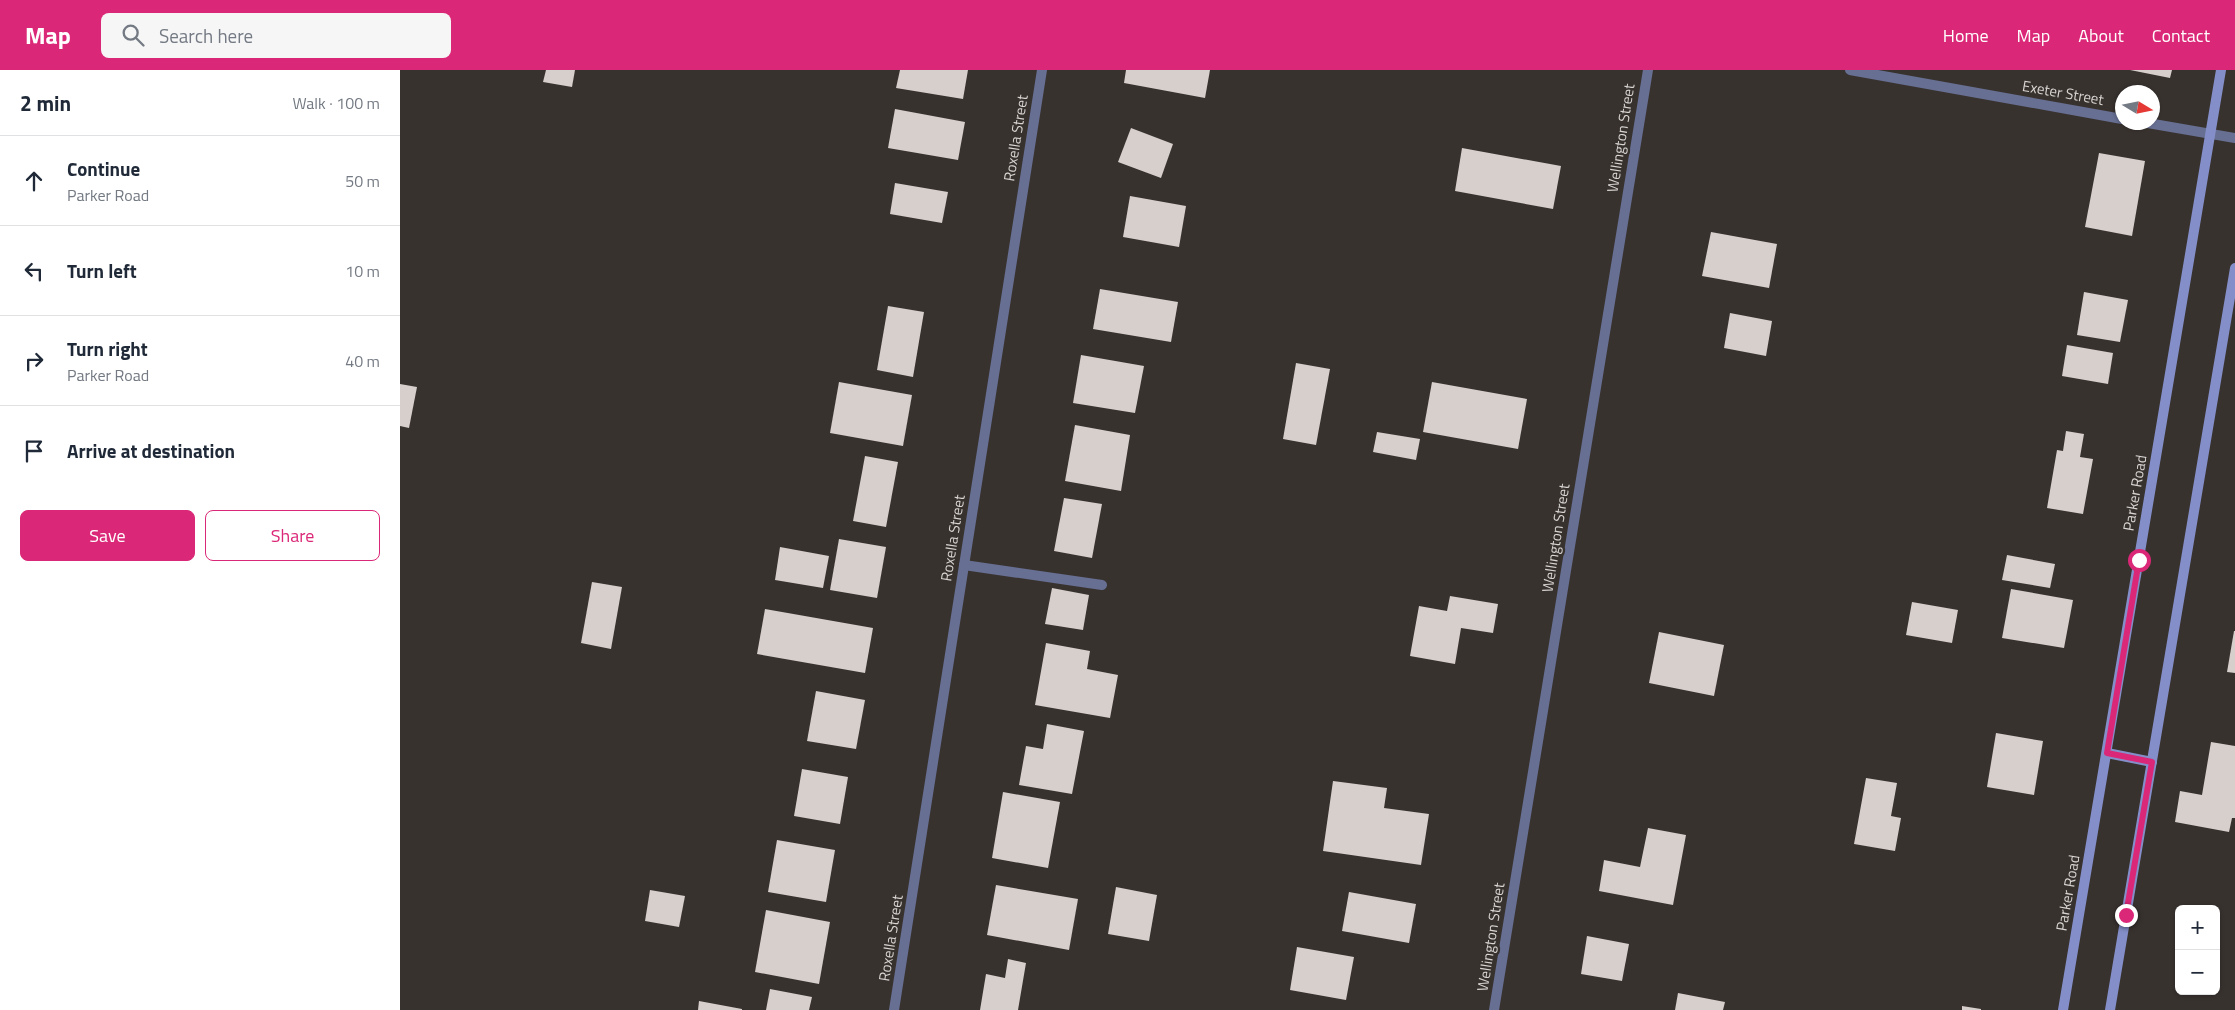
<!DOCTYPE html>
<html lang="en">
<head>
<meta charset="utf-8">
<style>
	:root { --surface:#fff; --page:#f6f6f7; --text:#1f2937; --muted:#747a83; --line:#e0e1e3; --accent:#db2777 }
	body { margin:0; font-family:"Titillium Web",sans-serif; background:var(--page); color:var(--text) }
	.controls { position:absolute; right:15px; bottom:15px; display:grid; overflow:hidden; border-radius:8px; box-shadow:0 1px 4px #0004 }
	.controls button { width:45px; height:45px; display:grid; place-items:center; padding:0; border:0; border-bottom:1px solid var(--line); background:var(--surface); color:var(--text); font:25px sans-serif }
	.compass { position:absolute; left:1715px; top:15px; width:45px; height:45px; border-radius:50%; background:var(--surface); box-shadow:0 1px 4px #0004; rotate:100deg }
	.stop { position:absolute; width:15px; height:15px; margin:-11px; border:4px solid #db2777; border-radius:50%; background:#fff }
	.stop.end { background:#db2777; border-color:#fff; box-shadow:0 1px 5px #0008 }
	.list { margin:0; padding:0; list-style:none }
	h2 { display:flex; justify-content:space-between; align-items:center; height:65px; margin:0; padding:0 20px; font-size:21px }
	h2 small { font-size:16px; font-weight:400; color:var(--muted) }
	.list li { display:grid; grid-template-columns:32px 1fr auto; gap:15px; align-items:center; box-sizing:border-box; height:90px; padding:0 20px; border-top:1px solid var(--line) }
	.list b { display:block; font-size:19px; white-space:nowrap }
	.list p { margin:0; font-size:16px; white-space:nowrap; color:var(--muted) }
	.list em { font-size:16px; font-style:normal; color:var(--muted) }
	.actions { display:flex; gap:10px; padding:15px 20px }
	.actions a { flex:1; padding:11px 0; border:1px solid var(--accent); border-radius:8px; text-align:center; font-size:18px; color:var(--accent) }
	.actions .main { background:var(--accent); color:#fff }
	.icon { flex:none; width:28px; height:28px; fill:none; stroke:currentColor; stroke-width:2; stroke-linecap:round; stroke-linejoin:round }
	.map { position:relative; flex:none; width:1835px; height:940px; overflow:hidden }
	header { display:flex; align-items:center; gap:30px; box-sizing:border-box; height:70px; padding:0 25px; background:var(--accent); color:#fff }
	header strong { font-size:24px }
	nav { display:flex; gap:28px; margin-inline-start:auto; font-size:18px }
	.search { width:350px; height:45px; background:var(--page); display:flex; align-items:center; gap:12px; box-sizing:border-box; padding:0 18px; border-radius:8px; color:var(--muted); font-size:19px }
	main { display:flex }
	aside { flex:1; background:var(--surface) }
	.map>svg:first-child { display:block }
</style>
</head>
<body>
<header>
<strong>Map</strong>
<div class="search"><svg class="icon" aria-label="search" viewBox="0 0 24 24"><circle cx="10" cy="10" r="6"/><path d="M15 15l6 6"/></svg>Search here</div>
<nav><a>Home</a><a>Map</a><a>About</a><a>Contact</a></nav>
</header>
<main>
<aside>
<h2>2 min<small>Walk · 100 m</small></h2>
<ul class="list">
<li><svg class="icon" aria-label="ahead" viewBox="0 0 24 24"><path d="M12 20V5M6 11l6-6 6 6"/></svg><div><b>Continue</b><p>Parker Road</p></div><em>50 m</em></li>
<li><svg class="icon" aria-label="left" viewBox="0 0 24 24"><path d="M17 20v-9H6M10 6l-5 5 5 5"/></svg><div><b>Turn left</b></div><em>10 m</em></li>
<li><svg class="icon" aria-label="right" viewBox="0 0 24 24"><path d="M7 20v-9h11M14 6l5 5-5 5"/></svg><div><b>Turn right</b><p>Parker Road</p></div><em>40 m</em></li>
<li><svg class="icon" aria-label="arrive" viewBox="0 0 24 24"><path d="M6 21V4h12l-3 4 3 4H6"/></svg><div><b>Arrive at destination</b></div></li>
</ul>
<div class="actions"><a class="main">Save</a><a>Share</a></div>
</aside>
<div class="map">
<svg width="1835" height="940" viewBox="0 0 1835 940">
	<rect width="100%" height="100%" fill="#38322f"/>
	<g fill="#d6cfcb">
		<path d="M146 0H175L172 17 143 12Z"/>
		<path d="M500 0H568L563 29 496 18Z"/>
		<path d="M726 0H810L805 28 724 13Z"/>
		<path d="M1730 0H1772L1770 8Z"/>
		<path d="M495 39 565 52 558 90 488 78Z"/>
		<path d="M731 58 773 74 761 108 718 92Z"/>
		<path d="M1062 78 1161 96 1153 139 1055 121Z"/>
		<path d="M1699 83 1745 91 1732 166 1685 157Z"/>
		<path d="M495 113 548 122 542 153 490 144Z"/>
		<path d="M730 126 786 136 779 177 723 167Z"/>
		<path d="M1311 162 1377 174 1369 218 1302 206Z"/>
		<path d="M700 219 778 232 771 272 693 259Z"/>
		<path d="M1684 222 1728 230 1720 272 1677 265Z"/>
		<path d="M488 236 524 242 513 307 477 300Z"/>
		<path d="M1330 243 1372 251 1366 286 1324 278Z"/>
		<path d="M1667 275 1713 283 1708 314 1662 306Z"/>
		<path d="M681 285 744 296 735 343 673 333Z"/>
		<path d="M896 293 930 299 916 375 883 369Z"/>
		<path d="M439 312 512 325 503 376 430 363Z"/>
		<path d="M1032 312 1127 329 1118 379 1023 362Z"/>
		<path d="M0 314 17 317 9 358 0 356Z"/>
		<path d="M675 355 730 365 721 421 665 411Z"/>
		<path d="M1666 361 1684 364 1680 387 1693 389 1683 444 1647 438 1657 380 1663 381Z"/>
		<path d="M977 362 1020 369 1016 390 973 382Z"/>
		<path d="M465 386 498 392 486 457 453 451Z"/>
		<path d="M664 428 702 434 692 488 654 481Z"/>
		<path d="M439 469 486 477 477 528 430 520Z"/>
		<path d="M380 477 429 486 423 518 375 510Z"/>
		<path d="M1607 485 1655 494 1650 518 1602 510Z"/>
		<path d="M192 512 222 517 211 579 181 573Z"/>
		<path d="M652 518 689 525 683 560 645 554Z"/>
		<path d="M1611 519 1673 530 1664 578 1602 568Z"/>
		<path d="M1050 526 1098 534 1093 563 1061 558 1055 594 1010 586 1019 536 1047 541Z"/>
		<path d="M1512 532 1558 540 1552 573 1506 565Z"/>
		<path d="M365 539 473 558 465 603 357 584Z"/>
		<path d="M1834 561H1835V603L1827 602Z"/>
		<path d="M1259 562 1324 575 1314 626 1249 613Z"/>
		<path d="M646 573 690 581 687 599 718 605 710 648 635 635Z"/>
		<path d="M416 621 465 630 456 679 407 671Z"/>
		<path d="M647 654 684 661 672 724 619 715 626 676 643 679Z"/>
		<path d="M1596 663 1643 671 1634 725 1587 717Z"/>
		<path d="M1811 672 1835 676V748H1832L1829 762 1775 752 1780 721 1802 725Z"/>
		<path d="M402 699 448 707 440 754 394 746Z"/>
		<path d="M1466 708 1497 713 1491 746 1501 748 1495 781 1454 774Z"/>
		<path d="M933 711 987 718 984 738 1029 744 1021 795 923 781Z"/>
		<path d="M603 722 660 732 648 798 592 788Z"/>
		<path d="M1248 758 1286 765 1273 835 1199 821 1204 790 1240 797Z"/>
		<path d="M377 770 435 780 426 832 368 822Z"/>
		<path d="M596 815 678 829 669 880 587 865Z"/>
		<path d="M716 817 757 825 749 871 708 864Z"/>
		<path d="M250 820 285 826 279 857 245 851Z"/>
		<path d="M949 822 1016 834 1009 873 942 861Z"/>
		<path d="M366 840 430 852 419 914 355 902Z"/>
		<path d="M1187 866 1229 874 1222 911 1181 904Z"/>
		<path d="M897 877 954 887 946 930 890 920Z"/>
		<path d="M608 889 626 893 618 940H580L586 904 605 908Z"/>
		<path d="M370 919 412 927 409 940H366Z"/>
		<path d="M1278 923 1325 932 1323 940H1275Z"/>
		<path d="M299 931 342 939V940H298Z"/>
		<path d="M1562 936 1581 939V940H1562Z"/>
	</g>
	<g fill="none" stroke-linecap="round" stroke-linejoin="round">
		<path stroke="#676f93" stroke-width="10" d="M564 495 702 515"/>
		<g stroke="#676f93" stroke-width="10">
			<path d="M1450 0 1722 49"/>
			<path d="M1742 52 1835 68"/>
			<path d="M494 940 642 0"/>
			<path d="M1094 940 1248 0"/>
		</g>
		<g stroke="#848fc9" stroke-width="10">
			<path d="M1707 683 1752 692"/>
			<path d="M1663 940 1821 0"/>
			<path d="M1710 940 1835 198"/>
		</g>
	</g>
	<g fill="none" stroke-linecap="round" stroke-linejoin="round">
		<path stroke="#db2777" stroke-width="6" d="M1726 845 1752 692 1707 683 1739 490"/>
	</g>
	<g text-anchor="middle" stroke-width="5" stroke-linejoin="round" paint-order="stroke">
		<g font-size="15" fill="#d8d5d2" stroke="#38322f">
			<text transform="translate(1663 23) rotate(10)" y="5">Exeter Street</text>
			<text transform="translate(616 68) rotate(-81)" y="5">Roxella Street</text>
			<text transform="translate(1221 68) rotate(-81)" y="5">Wellington Street</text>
			<text transform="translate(1735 423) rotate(-80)" y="5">Parker Road</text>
			<text transform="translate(553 468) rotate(-81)" y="5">Roxella Street</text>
			<text transform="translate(1156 468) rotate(-81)" y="5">Wellington Street</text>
			<text transform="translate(1668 823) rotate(-80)" y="5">Parker Road</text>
			<text transform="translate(1091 867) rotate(-81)" y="5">Wellington Street</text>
			<text transform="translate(491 868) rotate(-81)" y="5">Roxella Street</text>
		</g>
	</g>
</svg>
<div class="controls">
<button>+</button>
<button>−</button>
</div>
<svg class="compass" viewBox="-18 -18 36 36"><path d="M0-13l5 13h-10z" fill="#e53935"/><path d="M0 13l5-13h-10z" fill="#747a83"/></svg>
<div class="stop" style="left:1739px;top:490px"></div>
<div class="stop end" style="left:1726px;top:845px"></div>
</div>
</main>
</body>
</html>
